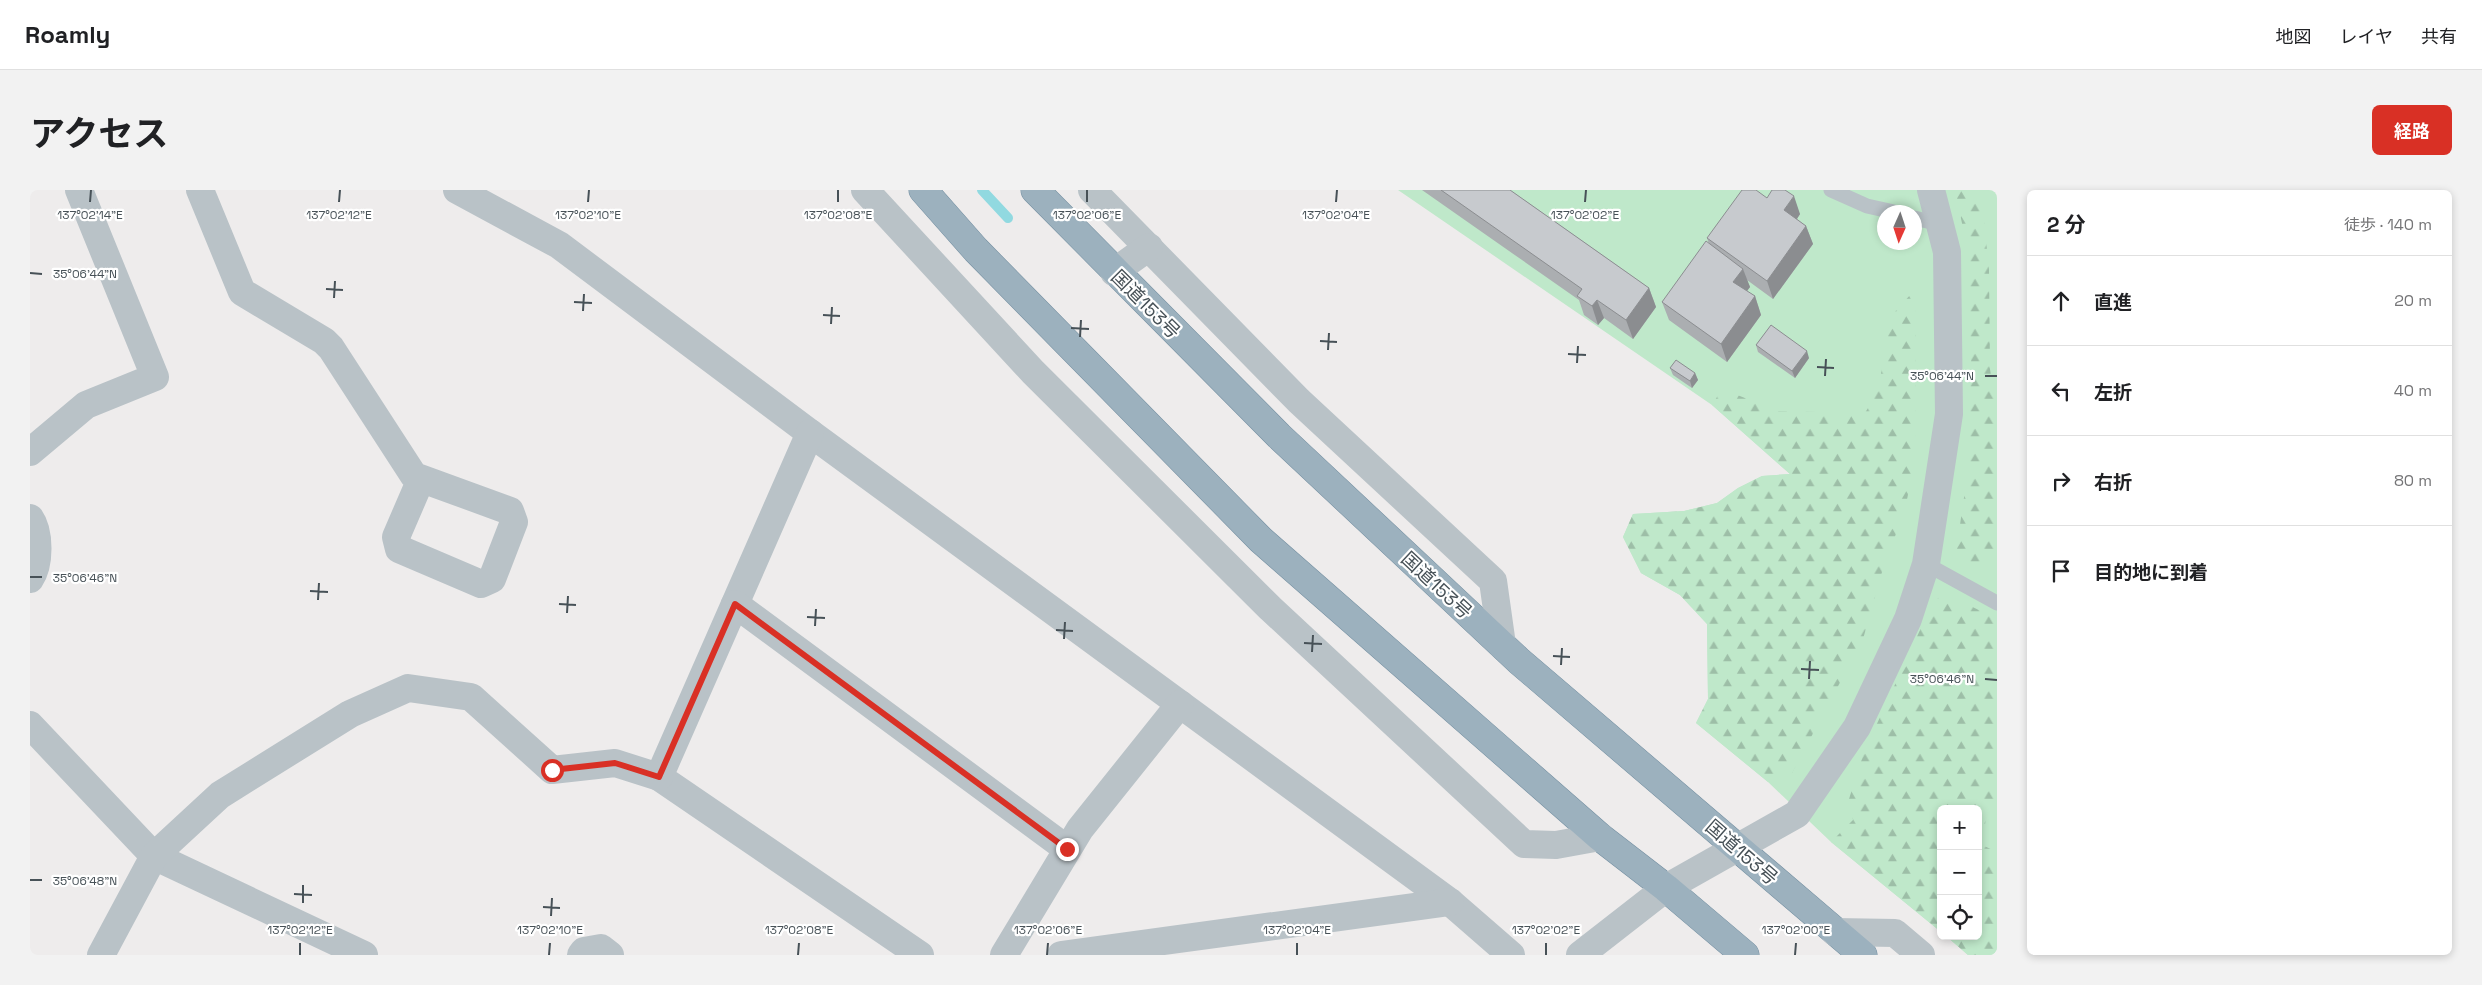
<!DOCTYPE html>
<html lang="ja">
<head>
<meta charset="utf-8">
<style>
	:root { --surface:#fff; --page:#f2f2f2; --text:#202124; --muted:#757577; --line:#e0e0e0; --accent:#d93025 }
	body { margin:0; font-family:"Space Grotesk","Noto Sans JP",sans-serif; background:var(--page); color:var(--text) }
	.controls { position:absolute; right:15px; bottom:15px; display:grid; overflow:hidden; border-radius:8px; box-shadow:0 2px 8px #0003 }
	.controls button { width:45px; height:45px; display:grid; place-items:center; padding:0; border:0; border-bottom:1px solid var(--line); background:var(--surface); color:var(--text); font:25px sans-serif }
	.compass { position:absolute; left:1847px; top:15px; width:45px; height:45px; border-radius:50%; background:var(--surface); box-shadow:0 2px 8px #0003; rotate:183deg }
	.stop { position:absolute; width:15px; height:15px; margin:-11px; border:4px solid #d93025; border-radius:50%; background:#fff }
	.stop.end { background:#d93025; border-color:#fff; box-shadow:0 1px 5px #0008 }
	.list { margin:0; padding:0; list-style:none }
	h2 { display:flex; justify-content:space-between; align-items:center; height:65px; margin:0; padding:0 20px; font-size:21px }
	h2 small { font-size:16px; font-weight:400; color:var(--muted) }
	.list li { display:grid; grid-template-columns:32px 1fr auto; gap:15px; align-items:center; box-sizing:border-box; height:90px; padding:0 20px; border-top:1px solid var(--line) }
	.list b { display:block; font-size:19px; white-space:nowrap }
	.list em { font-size:16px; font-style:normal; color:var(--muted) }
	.icon { flex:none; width:28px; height:28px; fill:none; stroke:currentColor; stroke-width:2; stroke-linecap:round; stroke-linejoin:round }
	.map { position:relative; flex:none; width:1967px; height:765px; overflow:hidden; border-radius:8px }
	header { display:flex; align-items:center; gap:30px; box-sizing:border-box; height:70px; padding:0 25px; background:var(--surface); border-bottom:1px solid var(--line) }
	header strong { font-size:24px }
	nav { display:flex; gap:28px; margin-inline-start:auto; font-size:18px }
	.intro { display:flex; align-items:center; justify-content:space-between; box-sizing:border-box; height:120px; padding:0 30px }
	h1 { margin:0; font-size:35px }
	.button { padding:12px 22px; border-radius:8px; background:var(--accent); color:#fff; font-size:18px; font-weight:700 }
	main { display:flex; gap:30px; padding:0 30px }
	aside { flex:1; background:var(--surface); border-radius:8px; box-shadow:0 2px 8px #0003 }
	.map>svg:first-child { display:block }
</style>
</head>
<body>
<header>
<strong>Roamly</strong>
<nav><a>地図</a><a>レイヤ</a><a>共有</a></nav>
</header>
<div class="intro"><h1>アクセス</h1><a class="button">経路</a></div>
<main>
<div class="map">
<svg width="1967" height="765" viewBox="0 0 1967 765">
	<defs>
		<pattern id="forest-firs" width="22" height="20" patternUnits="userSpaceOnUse" patternTransform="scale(1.25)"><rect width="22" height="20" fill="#bfe8ca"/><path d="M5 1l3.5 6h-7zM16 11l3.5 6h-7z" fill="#9dbea7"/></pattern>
	</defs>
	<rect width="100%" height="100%" fill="#eeecec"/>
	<path fill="#bfe8ca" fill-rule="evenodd" d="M1368 0H1967V765H1938L1916 746H1948V619H1911V742L1801 652 1738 592 1666 533 1678 509 1677 434 1650 405 1611 383 1593 347 1603 324 1654 321 1687 313 1708 298 1732 286 1760 284 1682 215ZM1854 22H1884V52H1854Z"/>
	<g fill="url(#forest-firs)">
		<path d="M1925 0H1946L1952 11 1959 80 1960 179 1967 225V372L1943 379 1925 369 1938 280 1941 168 1937 57Z"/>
		<path d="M1881 104 1886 124 1885 271 1875 319 1852 382 1833 449 1761 585 1738 592 1666 533 1678 509 1677 434 1650 405 1611 383 1593 347 1603 324 1654 321 1687 313 1708 298 1732 286 1760 284 1682 215 1692 199 1748 221 1835 223 1849 199 1854 162 1862 125Z"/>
		<path d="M1912 402 1967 429V602L1956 628 1952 655 1967 662V765H1938L1916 746H1948V619H1911V742L1801 652 1823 630 1819 609 1834 562 1896 427Z"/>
	</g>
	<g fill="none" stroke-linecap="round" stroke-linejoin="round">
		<path stroke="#91d9e0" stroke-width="10" d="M952 0 978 28"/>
		<defs>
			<g id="trunk">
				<path d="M893 0 946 60 1231 350 1570 647 1636 698 1715 765"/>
				<path d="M1005 0 1249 246 1489 471 1833 765"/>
			</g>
		</defs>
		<use href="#trunk" stroke="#748fa1" stroke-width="29"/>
		<g stroke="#b9c2c7" stroke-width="15">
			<path d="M1801 0 1837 16 1864 22"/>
			<path d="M1884 28 1910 34"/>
			<path d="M1896 374 1967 413"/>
		</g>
		<g stroke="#b9c2c7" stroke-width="28">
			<path d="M170 0 212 102 294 151 301 158 384 286 480 321 484 332 462 389 451 394 369 359 366 347 391 289"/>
			<path d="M427 0 529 55 780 243 1420 712 1481 765"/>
			<path d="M835 0 1003 182 1240 418 1494 654 1526 655 1570 647"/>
			<path d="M1062 0 1269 211 1463 391 1472 455"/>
			<path d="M1084 82 1119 57"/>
			<path d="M780 243 629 587 890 765"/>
			<path d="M0 262 56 215 125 187 49 0"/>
			<path d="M0 328C10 342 10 375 0 389"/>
			<path d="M705 414 1037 659"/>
			<path d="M0 535 124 666 334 765"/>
			<path d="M1805 742 1865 743 1891 765"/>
			<path d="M71 765 124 666 190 605 320 524 378 498 441 507 522 580 585 573 629 587"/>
			<path d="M551 765 554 761 571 758 580 765"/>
			<path d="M974 765 1050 639 1150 514"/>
			<path d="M1031 765 1420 712"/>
			<path d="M1550 765 1636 698"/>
		</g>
		<path stroke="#b9c2c7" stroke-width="28" d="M1636 698 1767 624 1827 537 1878 429 1896 374 1919 224 1917 62 1901 0"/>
		<use href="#trunk" stroke="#9cb1be" stroke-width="28"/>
	</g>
	<g fill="#abaeb1">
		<path d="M1392 0H1480L1619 98 1626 117 1603 149 1574 128 1568 135 1554 125 1549 110Z"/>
		<path d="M1737 8 1770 24 1767 29 1776 36 1783 54 1743 109 1717 90 1720 97 1717 101 1725 106 1731 125 1697 172 1639 130 1632 112 1679 54 1677 48Z"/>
		<path d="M1726 155 1779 168 1765 188 1728 162Z"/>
		<path d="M1640 178 1665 183 1668 190 1662 198 1643 185Z"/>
	</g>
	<g fill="#8b8d90">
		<path d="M1764 6 1770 24 1761 38 1754 20Z"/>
		<path d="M1776 36 1783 54 1743 109 1737 91Z"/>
		<path d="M1713 79 1720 97 1710 110 1703 92Z"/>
		<path d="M1619 98 1626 117 1603 149 1596 130Z"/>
		<path d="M1725 106 1731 125 1697 172 1691 154Z"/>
		<path d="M1567 110 1574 128 1568 135 1562 116Z"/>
		<path d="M1777 161 1779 168 1765 188 1762 181Z"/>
		<path d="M1665 183 1668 190 1662 198 1660 191Z"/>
	</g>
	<g fill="#c7cace" stroke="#8b8d90">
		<path d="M1411 0H1480L1619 98 1596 130 1567 110 1562 116 1547 106 1552 99Z"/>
		<path d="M1712 0H1726L1737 8 1742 0H1755L1764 6 1754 20 1776 36 1737 91 1677 48Z"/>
		<path d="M1676 51 1713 79 1703 92 1725 106 1691 154 1632 112Z"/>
		<path d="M1741 135 1777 161 1762 181 1726 155Z"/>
		<path d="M1646 170 1665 183 1660 191 1640 178Z"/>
	</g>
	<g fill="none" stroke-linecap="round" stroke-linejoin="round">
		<path stroke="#d93025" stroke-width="6" d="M522 580 585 573 629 587 705 414 1037 659"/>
	</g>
	<path fill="none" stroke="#475157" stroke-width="2" d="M60 12 61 0M309 12 310 0M558 12 559 0M808 12V0M1057 12V0M1306 12 1307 0M1555 12 1556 0M0 83 12 84M296 99 313 100M304 108 305 91M544 112 562 113M553 121 554 104M793 125 810 126M801 134 802 117M1041 138 1059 139M1050 147 1051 130M1290 151 1307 152M1298 160 1299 143M1538 164 1556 165M1547 173 1548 156M1787 177 1804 178M1795 186 1796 169M1955 186H1967M0 387H12M280 401 298 402M288 410 289 393M529 414 546 415M537 423 538 406M777 427 795 428M785 436 786 419M1026 440 1043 441M1034 449 1035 432M1274 453 1292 454M1282 462 1283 445M1523 466 1540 467M1531 475 1532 458M1771 479 1789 480M1779 489 1780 471M1955 489 1967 490M0 690H12M264 704 282 705M273 713V695M513 717 530 718M521 726 522 708M270 765V753M519 765 520 753M768 765 769 753M1017 765 1018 753M1267 765V753M1516 765V753M1765 765 1766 753"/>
	<g text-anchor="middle" stroke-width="4.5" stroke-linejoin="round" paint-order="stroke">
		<g font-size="19" fill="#475157" stroke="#fff">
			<text transform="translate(1116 114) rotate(45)" y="7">国道153号</text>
			<text transform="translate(1407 395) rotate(43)" y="7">国道153号</text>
			<text transform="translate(1712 662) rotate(41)" y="7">国道153号</text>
		</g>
	</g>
	<g font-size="12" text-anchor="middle" fill="#475157" stroke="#fff" stroke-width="4.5" stroke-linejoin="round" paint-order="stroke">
		<text x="60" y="29">137°02'14"E</text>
		<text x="309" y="29">137°02'12"E</text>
		<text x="558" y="29">137°02'10"E</text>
		<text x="808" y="29">137°02'08"E</text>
		<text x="1057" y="29">137°02'06"E</text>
		<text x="1306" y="29">137°02'04"E</text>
		<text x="1555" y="29">137°02'02"E</text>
		<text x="55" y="88">35°06'44"N</text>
		<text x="1912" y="190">35°06'44"N</text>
		<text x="55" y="392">35°06'46"N</text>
		<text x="1912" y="493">35°06'46"N</text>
		<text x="55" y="695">35°06'48"N</text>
		<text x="270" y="744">137°02'12"E</text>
		<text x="520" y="744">137°02'10"E</text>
		<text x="769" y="744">137°02'08"E</text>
		<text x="1018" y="744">137°02'06"E</text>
		<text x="1267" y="744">137°02'04"E</text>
		<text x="1516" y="744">137°02'02"E</text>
		<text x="1766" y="744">137°02'00"E</text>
	</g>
</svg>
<div class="controls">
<button>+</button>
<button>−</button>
<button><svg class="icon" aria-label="locate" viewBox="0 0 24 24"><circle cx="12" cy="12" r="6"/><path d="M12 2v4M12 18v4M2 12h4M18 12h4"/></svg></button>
</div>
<svg class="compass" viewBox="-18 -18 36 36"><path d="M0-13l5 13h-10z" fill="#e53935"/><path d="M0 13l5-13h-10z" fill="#757577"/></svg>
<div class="stop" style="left:522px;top:580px"></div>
<div class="stop end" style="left:1037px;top:659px"></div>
</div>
<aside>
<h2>2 分<small>徒歩 · 140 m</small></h2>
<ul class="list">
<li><svg class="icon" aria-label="ahead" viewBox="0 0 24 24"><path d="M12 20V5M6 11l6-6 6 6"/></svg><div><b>直進</b></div><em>20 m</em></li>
<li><svg class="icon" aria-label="left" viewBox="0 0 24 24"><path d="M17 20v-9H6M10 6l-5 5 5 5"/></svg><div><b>左折</b></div><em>40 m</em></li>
<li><svg class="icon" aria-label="right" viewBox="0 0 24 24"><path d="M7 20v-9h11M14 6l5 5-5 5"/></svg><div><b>右折</b></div><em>80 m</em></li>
<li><svg class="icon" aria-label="arrive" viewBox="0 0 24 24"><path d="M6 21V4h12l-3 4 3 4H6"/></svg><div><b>目的地に到着</b></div></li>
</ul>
</aside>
</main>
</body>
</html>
